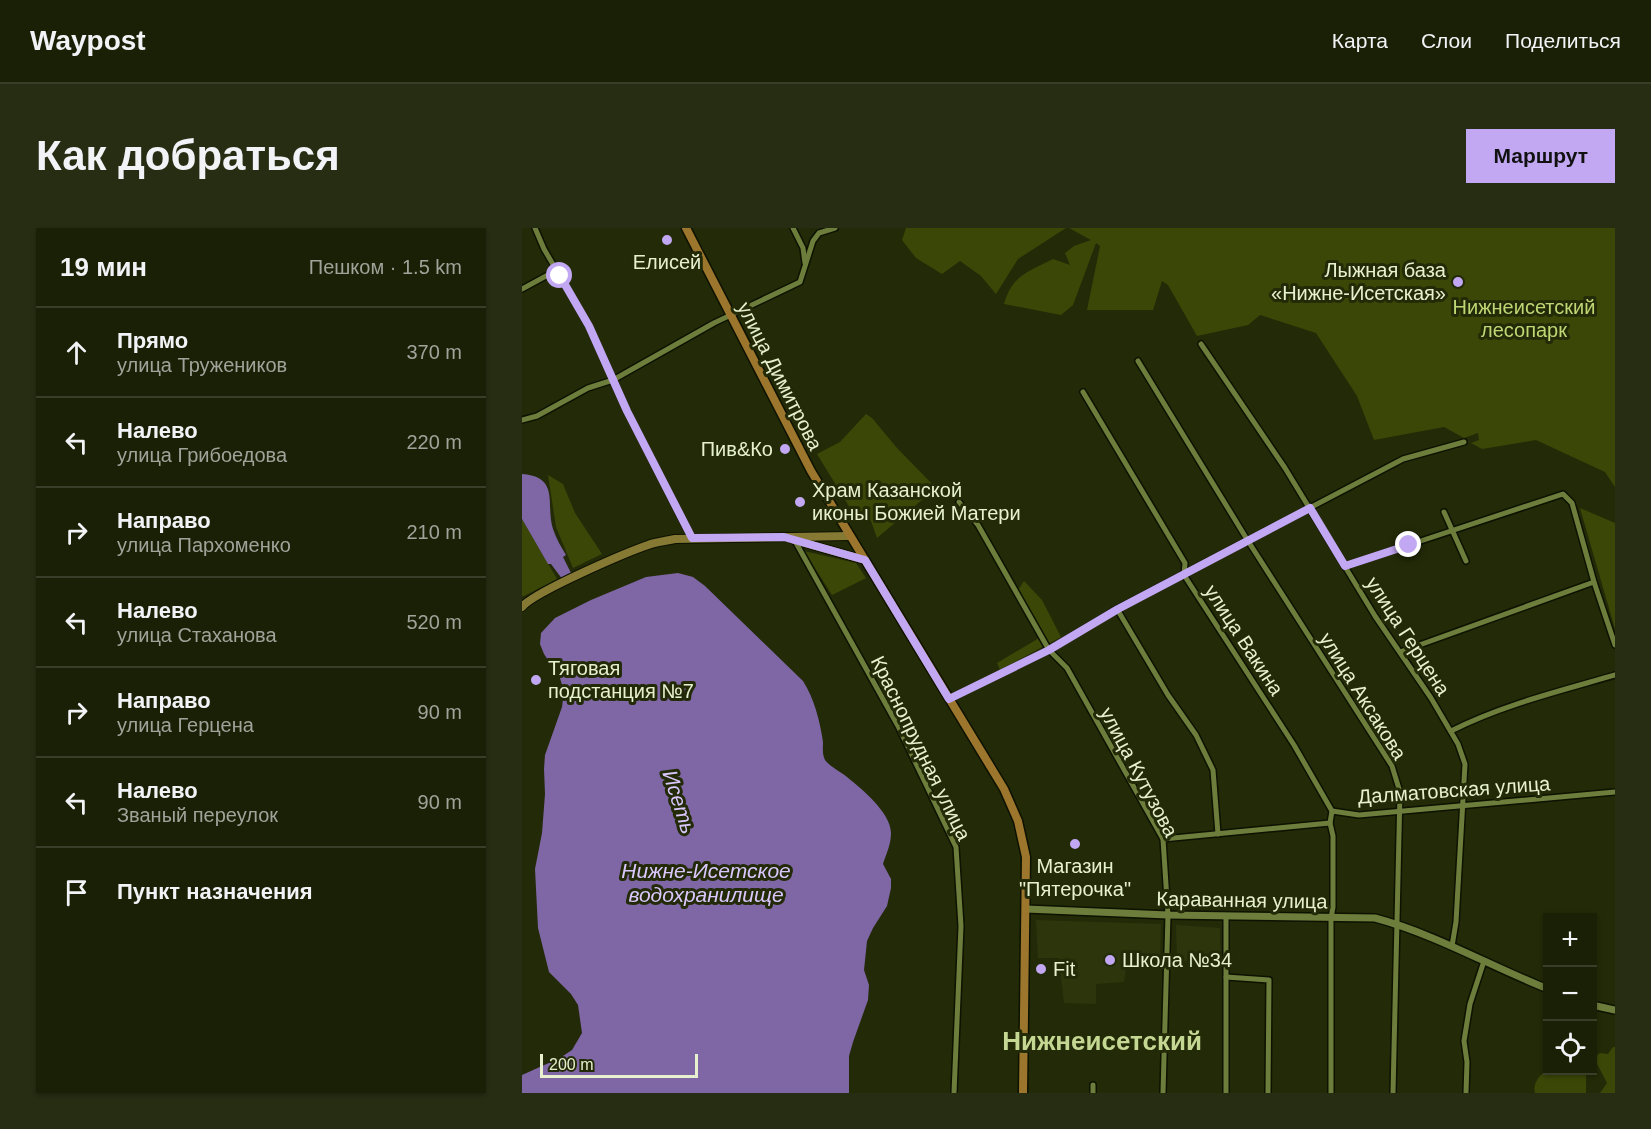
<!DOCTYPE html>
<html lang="ru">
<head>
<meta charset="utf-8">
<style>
	:root { --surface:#1a2005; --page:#272d13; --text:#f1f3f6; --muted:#9fa39a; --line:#383e27; --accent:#c2a7f2 }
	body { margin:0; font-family:Arial,sans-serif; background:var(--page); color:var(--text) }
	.controls { position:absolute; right:18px; bottom:18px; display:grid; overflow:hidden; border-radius:0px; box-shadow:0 2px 4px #0004 }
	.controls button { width:54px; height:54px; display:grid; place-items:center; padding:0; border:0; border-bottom:2px solid var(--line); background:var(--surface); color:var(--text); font:30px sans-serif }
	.scale { position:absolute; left:18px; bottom:15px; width:158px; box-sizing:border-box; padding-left:6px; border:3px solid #e7f1cf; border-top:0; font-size:16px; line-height:21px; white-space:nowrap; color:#e7f1cf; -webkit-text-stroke:4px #232a07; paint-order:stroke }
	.stop { position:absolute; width:18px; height:18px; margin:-14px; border:4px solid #c2a7f2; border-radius:50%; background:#fff }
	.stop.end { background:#c2a7f2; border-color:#fff; box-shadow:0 2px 6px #0008 }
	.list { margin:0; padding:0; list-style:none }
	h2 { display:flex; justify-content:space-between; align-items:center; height:78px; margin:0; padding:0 24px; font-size:26px }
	h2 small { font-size:20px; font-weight:400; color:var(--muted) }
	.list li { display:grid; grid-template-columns:39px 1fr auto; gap:18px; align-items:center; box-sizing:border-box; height:90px; padding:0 24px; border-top:2px solid var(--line) }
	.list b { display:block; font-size:22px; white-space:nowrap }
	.list p { margin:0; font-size:20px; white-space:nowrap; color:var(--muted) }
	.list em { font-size:20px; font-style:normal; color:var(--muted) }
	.icon { flex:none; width:33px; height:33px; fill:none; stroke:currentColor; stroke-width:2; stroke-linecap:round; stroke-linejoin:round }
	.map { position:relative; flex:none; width:1093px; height:865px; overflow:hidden; border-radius:0px }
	header { display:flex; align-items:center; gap:36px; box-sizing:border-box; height:84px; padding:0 30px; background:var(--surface); border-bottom:2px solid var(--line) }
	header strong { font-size:28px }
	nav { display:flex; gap:33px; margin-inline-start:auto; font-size:21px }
	.intro { display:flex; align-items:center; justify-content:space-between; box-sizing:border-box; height:144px; padding:0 36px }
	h1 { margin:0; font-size:42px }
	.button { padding:15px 27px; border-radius:0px; background:var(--accent); color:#111; font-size:21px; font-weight:700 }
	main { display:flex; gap:36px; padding:0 36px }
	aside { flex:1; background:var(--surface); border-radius:0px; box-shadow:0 2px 4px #0004 }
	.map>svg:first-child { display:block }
</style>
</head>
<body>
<header>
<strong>Waypost</strong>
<nav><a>Карта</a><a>Слои</a><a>Поделиться</a></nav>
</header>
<div class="intro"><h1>Как добраться</h1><a class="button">Маршрут</a></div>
<main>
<aside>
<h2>19 мин<small>Пешком · 1.5 km</small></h2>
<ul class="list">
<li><svg class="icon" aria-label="ahead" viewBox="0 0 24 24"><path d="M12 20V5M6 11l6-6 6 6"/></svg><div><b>Прямо</b><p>улица Тружеников</p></div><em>370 m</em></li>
<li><svg class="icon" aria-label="left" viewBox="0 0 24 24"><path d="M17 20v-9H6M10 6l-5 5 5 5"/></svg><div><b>Налево</b><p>улица Грибоедова</p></div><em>220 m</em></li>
<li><svg class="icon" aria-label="right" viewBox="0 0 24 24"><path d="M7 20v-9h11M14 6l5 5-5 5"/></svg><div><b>Направо</b><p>улица Пархоменко</p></div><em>210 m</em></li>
<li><svg class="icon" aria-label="left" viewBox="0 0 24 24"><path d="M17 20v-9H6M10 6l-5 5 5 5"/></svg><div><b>Налево</b><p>улица Стаханова</p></div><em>520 m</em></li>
<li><svg class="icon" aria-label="right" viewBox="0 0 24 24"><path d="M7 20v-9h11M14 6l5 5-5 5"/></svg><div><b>Направо</b><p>улица Герцена</p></div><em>90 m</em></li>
<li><svg class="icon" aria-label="left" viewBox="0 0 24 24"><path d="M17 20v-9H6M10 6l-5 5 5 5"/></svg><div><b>Налево</b><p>Званый переулок</p></div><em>90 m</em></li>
<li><svg class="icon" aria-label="arrive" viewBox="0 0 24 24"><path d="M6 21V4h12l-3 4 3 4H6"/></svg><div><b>Пункт назначения</b></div></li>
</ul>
</aside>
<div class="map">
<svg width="1093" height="865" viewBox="0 0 1093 865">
	<rect width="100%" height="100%" fill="#232a07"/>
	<g fill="#2c350c">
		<path d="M514 692 639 696 638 736 605 735 602 754 574 756V776L542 775 537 730H516Z"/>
		<path d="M654 697 698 700 699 736 655 732Z"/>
	</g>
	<g fill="#3b4707">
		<path d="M384 0H544L496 31 474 66 459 48 438 33 420 46 394 30 380 12Z"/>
		<path d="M547 0H1093V259L1083 244 1014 212 960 221 949 215 957 212 956 205 942 210 922 199 852 212 835 168 794 105 738 87 726 97 675 108 646 57 640 53 631 82H565L578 18 574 15 551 77 539 87 482 76C490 47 506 44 531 31L548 37 543 25 552 18 569 12Z"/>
		<path d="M344 186 350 190 375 220 414 260 355 310 349 293 328 280 295 226 318 214Z"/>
		<path d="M26 247 41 256 53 285 80 326 51 340 34 299Z"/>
		<path d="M1058 280 1093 295V401Z"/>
		<path d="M0 291 35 351 2 368H0Z"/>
		<path d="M282 323 334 335 344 350 310 367Z"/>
		<path d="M502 353 520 372 539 409 478 442 475 435 517 410 496 362Z"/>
		<path d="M1091 819H1093V865H1078L1085 855 1072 830 1078 825 1086 826Z"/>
		<path d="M1025 842 1064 843V865H1013C1010 855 1018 847 1025 842Z"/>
	</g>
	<g fill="#7f67a6">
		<path d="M0 246C39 249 23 277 31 301 34 310 39 319 44 327L41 329 50 347 41 352 29 336H26L0 291Z"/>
		<path d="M156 345 171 349 183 358 281 453C292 470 298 493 301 514 301 519 300 526 303 532 308 539 318 543 325 549 340 561 369 585 369 605 369 617 364 626 361 636L369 651V660L365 678 351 700 345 713 342 742 347 757 346 772 331 814 327 828V865H0V847L38 830 50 822 60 805 56 777 49 766 27 744 16 700 13 641 20 605 23 566 22 541 23 527 40 479 42 464 38 450 22 426 18 416 19 405 33 390 69 372 124 349Z"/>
	</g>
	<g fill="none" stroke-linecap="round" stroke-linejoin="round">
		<defs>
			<g id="minor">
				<path d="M13 0 22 21 67 98 105 183 170 311"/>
				<path d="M271 0 281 20 283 35"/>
				<path d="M0 61 35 42"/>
				<path d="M679 116 763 240 853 388 909 470 936 516 943 536 934 694 930 718"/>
				<path d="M616 133 726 313 870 538 878 564 871 865"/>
				<path d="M561 164 663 335 662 347 772 517 810 583"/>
				<path d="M0 192 15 188 66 160 91 152 192 95 278 54 291 13 297 5 313 0"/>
				<path d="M437 274 456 297 527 422 545 440 641 611 646 687 641 865"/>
				<path d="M922 284 944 333"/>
				<path d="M273 313 376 498 434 619 439 698 432 865"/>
				<path d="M823 338 1041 266 1050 275 1072 354 1093 417"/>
				<path d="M595 381 646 467 674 507 691 542 696 606"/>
				<path d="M878 424 1072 354"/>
				<path d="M427 471 527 422 595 381 881 231 942 214"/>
				<path d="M929 503C980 477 1038 463 1093 447"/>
				<path d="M808 595 811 608V679L809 690V865"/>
				<path d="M641 611 808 595 810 583 837 587 1093 564"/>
				<path d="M704 749 747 752 746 865"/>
				<path d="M571 857V865"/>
				<path d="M704 865V688"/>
				<path d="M944 865 945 834 942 813 948 776 962 733"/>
			</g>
			<g id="tertiary">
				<path d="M504 681 646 687 853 690C913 706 968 738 1026 761"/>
				<path d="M1070 777 1093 782"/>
			</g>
			<g id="secondary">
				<path d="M272 312 343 332"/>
				<path d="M0 379C12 364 103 325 126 317 134 314 144 313 153 311L327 308"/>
			</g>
			<path id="primary" d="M164 0 289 243 482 561 496 593 504 629 501 865"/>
		</defs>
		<use href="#minor" stroke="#0d1201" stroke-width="8"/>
		<use href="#tertiary" stroke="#0d1201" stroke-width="10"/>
		<use href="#secondary" stroke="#0d1201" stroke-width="10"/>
		<use href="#primary" stroke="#0d1201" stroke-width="11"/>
		<use href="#minor" stroke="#6d7d3b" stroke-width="5"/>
		<use href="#tertiary" stroke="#6d7d3b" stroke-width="7"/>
		<use href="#secondary" stroke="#857934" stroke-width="8"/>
		<use href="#primary" stroke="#9d762d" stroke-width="8"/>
	</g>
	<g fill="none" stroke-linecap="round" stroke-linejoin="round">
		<path stroke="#c2a7f2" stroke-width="8" d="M38 48 67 98 105 183 170 310 262 309 343 332 427 471 527 422 596 381 788 280 823 338 887 317"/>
	</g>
	<g fill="#c2a7f2" stroke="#232a07" stroke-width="2">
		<circle cx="145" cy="12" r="6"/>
		<circle cx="936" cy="54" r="6"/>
		<circle cx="263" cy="221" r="6"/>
		<circle cx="278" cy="274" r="6"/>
		<circle cx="14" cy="452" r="6"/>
		<circle cx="553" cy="616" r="6"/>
		<circle cx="588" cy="732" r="6"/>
		<circle cx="519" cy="741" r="6"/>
	</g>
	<g text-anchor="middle" stroke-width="6" stroke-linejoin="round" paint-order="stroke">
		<g font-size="20" fill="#e7f1cf" stroke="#232a07" text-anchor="start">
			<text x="145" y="41" text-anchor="middle">Елисей</text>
			<text x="924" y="49" text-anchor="end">Лыжная база<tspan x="924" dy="23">«Нижне-Исетская»</tspan></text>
			<text x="251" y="228" text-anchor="end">Пив&amp;Ко</text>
			<text x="290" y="269">Храм Казанской<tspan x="290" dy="23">иконы Божией Матери</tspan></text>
			<text x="26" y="447">Тяговая<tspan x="26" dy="23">подстанция №7</tspan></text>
			<text x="553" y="645" text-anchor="middle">Магазин<tspan x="553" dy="23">"Пятерочка"</tspan></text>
			<text x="600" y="739">Школа №34</text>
			<text x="531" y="748">Fit</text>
		</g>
		<g font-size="20" fill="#bed673" stroke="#232a07">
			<text x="1002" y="86">Нижнеисетский<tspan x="1002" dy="23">лесопарк</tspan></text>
		</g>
		<g font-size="20" fill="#e7f1cf" stroke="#232a07">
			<text transform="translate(258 148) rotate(63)" y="7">улица Димитрова</text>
			<text transform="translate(886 408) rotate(57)" y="7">улица Герцена</text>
			<text transform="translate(722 412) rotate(57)" y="7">улица Вакина</text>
			<text transform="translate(841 468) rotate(58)" y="7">улица Аксакова</text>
			<text transform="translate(399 520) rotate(64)" y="7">Краснопрудная улица</text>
			<text transform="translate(617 544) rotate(62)" y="7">улица Кутузова</text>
			<text transform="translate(932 562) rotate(-4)" y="7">Далматовская улица</text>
			<text transform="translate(720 672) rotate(1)" y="7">Караванная улица</text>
		</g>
		<g font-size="21" font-style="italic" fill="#d9c7fd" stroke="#232a07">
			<text transform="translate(157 574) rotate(72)" y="7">Исеть</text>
			<text x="184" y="650">Нижне-Исетское<tspan x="184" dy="24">водохранилище</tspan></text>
		</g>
		<g font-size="26" font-weight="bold" fill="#c5d893" stroke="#232a07">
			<text x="580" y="822">Нижнеисетский</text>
		</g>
	</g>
</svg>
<div class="controls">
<button>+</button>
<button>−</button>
<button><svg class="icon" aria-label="locate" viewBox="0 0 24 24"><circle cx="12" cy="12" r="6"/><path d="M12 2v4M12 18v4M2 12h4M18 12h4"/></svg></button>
</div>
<div class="scale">200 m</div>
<div class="stop" style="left:38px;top:48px"></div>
<div class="stop end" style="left:887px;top:317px"></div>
</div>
</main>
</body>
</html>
